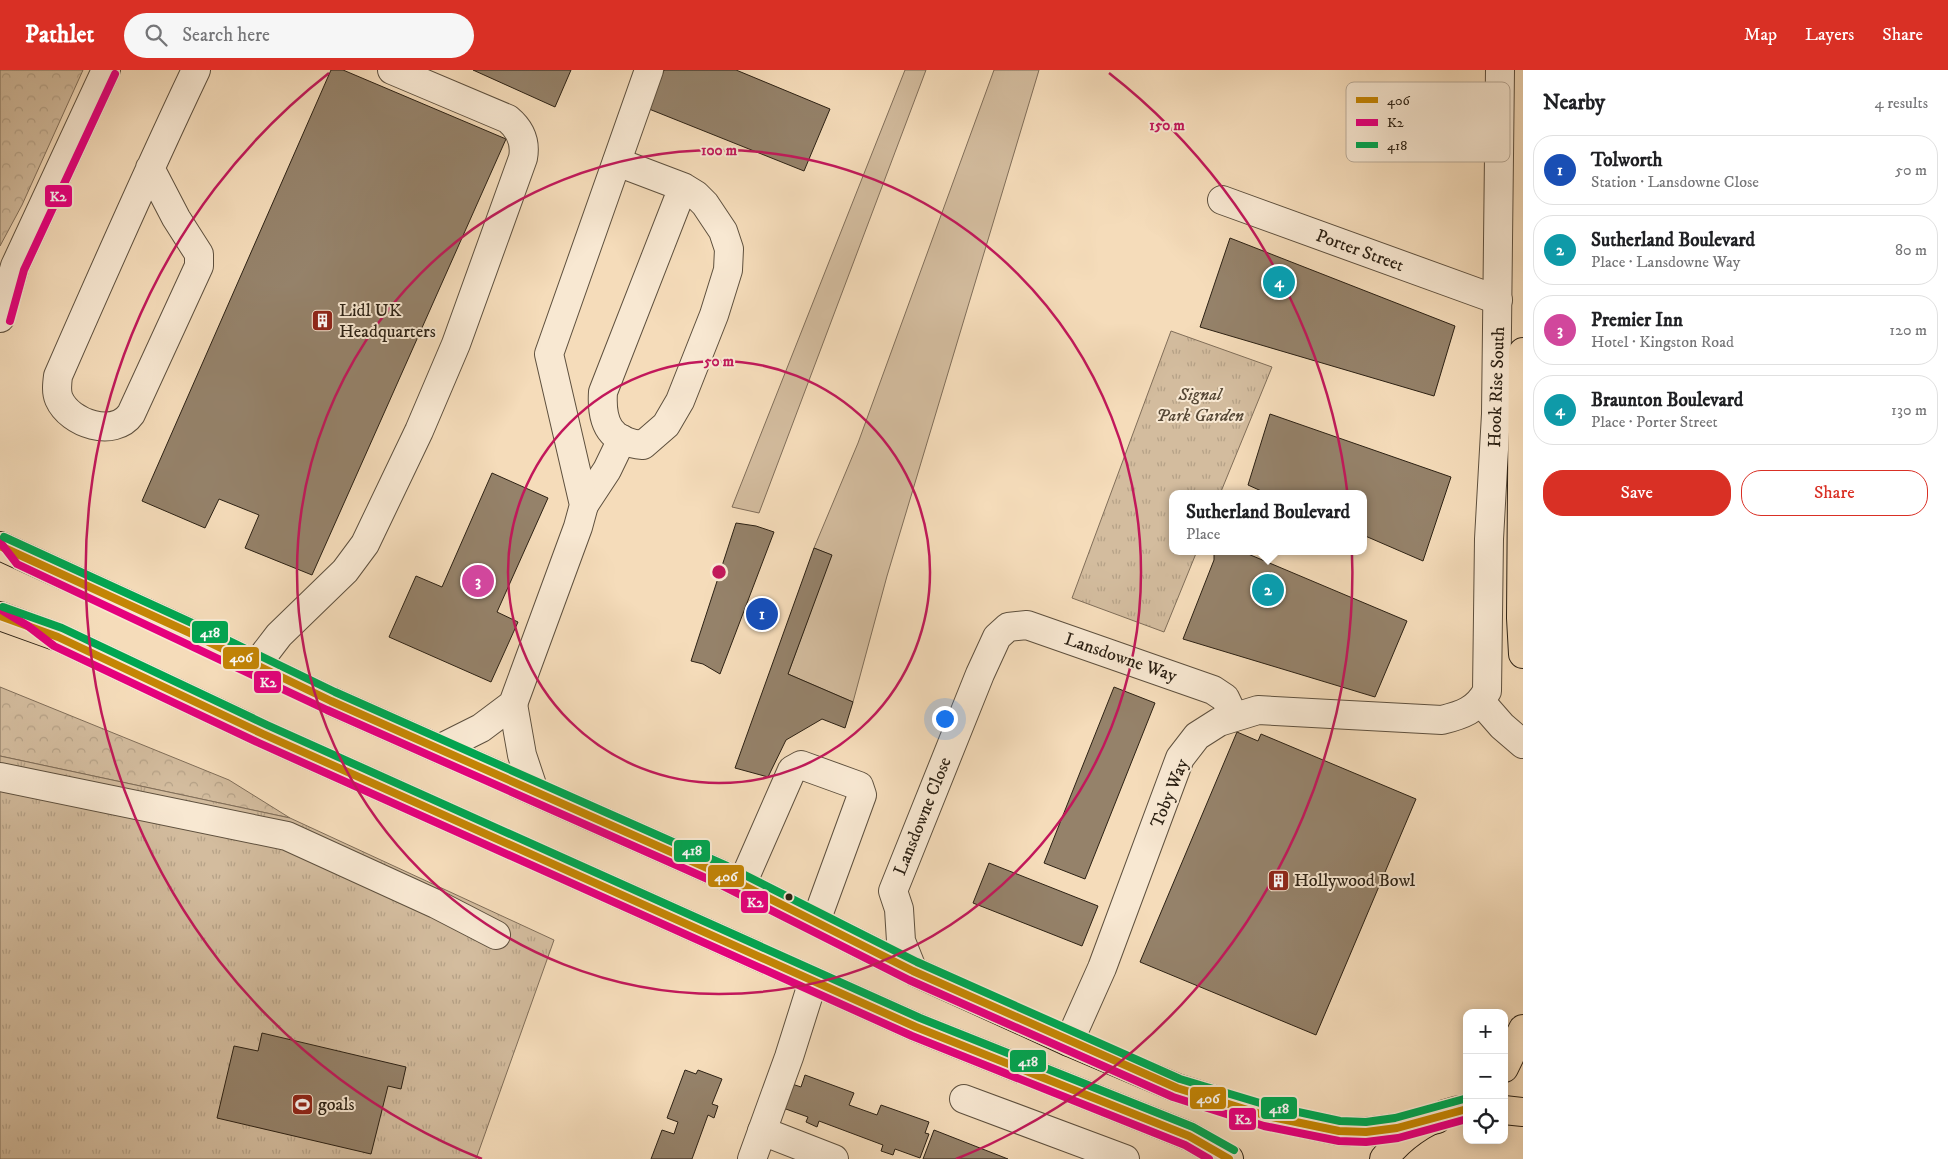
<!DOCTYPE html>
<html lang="en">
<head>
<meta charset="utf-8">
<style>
	:root { --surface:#fff; --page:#f6f6f6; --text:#202124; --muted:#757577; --line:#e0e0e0; --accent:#d93025 }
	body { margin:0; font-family:"IM FELL DW Pica",serif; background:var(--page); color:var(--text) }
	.controls { position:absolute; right:15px; bottom:15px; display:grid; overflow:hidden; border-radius:10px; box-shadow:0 2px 12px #0003 }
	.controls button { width:45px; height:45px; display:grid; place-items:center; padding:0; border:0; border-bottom:1px solid var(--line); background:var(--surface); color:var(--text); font:25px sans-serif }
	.you { position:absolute; left:944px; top:648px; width:18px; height:18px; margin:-12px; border:4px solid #fff; border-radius:50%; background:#1a73e8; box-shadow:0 0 0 8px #1a73e833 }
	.badge { display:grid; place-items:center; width:32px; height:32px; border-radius:50%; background:var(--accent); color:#fff; font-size:16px; font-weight:700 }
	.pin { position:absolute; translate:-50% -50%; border:2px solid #fff; box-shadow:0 1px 5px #0006 }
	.popup { position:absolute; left:1169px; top:420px; width:198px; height:65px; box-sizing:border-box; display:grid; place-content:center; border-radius:10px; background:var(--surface); filter:drop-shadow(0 1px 4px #0005); font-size:16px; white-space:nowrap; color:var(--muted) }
	.popup b { font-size:19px; color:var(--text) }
	.popup::after { content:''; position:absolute; left:50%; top:100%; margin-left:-10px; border:10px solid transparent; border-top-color:var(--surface) }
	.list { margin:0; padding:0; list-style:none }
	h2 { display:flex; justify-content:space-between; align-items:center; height:65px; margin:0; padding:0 20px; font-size:21px }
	h2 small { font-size:16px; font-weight:400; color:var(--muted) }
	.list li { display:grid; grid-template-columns:32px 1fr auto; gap:15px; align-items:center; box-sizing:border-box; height:70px; margin:0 10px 10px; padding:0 10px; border:1px solid var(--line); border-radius:20px }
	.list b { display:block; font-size:19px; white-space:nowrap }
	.list p { margin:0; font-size:16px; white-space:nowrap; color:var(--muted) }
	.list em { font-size:16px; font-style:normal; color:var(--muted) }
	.actions { display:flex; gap:10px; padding:15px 20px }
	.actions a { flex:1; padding:11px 0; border:1px solid var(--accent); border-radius:20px; text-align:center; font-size:18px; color:var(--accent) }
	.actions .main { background:var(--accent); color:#fff }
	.icon { flex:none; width:28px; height:28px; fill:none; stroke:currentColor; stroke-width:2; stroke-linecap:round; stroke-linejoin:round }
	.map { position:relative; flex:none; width:1523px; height:1089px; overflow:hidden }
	header { display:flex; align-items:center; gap:30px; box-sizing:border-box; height:70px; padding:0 25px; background:var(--accent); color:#fff }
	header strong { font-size:24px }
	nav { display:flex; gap:28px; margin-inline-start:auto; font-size:18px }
	.search { width:350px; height:45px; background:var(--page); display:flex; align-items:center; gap:12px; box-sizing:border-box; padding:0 18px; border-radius:28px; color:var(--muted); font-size:19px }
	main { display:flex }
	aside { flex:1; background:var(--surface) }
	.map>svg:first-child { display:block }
</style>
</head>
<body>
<header>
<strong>Pathlet</strong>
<div class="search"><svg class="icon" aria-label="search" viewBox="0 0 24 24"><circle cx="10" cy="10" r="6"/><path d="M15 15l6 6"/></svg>Search here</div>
<nav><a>Map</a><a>Layers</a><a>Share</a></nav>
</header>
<main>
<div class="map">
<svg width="1523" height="1089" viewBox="0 0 1523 1089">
	<defs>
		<pattern id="forest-crowns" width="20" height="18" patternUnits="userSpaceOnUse" patternTransform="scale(1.25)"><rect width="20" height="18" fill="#d3bc9e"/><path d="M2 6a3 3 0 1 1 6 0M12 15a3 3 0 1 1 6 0" fill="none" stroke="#b5a187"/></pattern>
		<pattern id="park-tufts" width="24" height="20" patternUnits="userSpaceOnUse" patternTransform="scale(1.25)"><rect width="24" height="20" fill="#d3bc9e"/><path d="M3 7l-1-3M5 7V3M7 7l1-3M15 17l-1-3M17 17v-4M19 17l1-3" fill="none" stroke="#b5a187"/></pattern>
	</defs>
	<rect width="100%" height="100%" fill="#f5dcba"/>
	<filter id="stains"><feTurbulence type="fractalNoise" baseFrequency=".004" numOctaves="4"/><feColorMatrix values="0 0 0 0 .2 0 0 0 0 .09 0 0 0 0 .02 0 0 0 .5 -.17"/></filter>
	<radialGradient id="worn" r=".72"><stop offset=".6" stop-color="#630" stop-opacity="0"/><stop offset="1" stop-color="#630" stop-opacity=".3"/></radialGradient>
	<g fill="#d3bc9e" stroke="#806e59">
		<path d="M905 0H926L759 443 732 437Z"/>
		<path d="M994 0H1039L887 506 853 632 788 604 831 485 814 478 858 373Z"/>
	</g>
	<g fill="url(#forest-crowns)" stroke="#806e59">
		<path d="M0 0H83L22 135 0 176Z"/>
		<path d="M0 617 229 710 290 748 0 686Z"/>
	</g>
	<g fill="url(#park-tufts)" stroke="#806e59">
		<path d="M1171 261 1272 297 1220 424H1173V481H1197L1164 562 1072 528Z"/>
		<path d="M0 686 290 748 554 870 476 1089H0Z"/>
	</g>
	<g fill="#95826a" stroke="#2c2114">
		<path d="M331 0H343L506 69 312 505 245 478 259 445 219 429 205 458 142 431Z"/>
		<path d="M473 0H571L555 37Z"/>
		<path d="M664 0H736L830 39 804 101 649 39Z"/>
		<path d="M1230 168 1455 256 1434 326 1200 257Z"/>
		<path d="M1270 344 1451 407 1423 491 1363 465V424H1268L1248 415Z"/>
		<path d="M492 403 548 428 497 542 518 552 491 612 389 567 416 506 442 517Z"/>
		<path d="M736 453 756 456 774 462 720 604 703 594 691 591Z"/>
		<path d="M814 478 832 485 788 604 853 632 845 658 822 649 786 670 768 707 735 698Z"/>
		<path d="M1214 481H1241L1407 551 1375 627 1183 569 1214 490Z"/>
		<path d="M1114 617 1155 633 1085 809 1044 793Z"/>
		<path d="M1237 662 1258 671 1261 664 1416 729 1316 965 1140 892Z"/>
		<path d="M989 793 1098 836 1082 876 973 833Z"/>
		<path d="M262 963 406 997 401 1019 388 1016 371 1084 217 1048 234 976 258 981Z"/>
		<path d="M685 1000 696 1004 698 1000 722 1009 712 1034 718 1036 714 1048 708 1045 692 1089H651L662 1060 674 1064 678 1052 667 1048Z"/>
		<path d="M805 1005 854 1023 849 1035 877 1045 881 1035 929 1052 925 1063 929 1064 920 1088 895 1079 893 1085 881 1081 883 1075 819 1051 817 1057 806 1052 808 1047 783 1038 792 1014 801 1017Z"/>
		<path d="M934 1060 1008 1089H923Z"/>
	</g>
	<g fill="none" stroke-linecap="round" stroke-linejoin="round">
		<defs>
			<g id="minor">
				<path d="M617 92 683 117 696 125 705 134 723 161 729 179 728 200 714 245 680 331 666 355 643 375C609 372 601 352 603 322L683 117"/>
				<path d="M150 98 176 148 199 184V196L131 344C114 368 70 354 59 329 56 322 57 314 58 306 103 203 148 101 196 0"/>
				<path d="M1222 130 1498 230"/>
				<path d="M0 248 15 196 106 0"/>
				<path d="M584 435 607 400 622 369"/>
				<path d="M256 595 279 565 345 501 365 474 419 361 456 274 523 88C526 72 520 59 508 49L392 0"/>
				<path d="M1481 632 1502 656 1523 674"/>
				<path d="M513 634 522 685 534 721"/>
				<path d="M439 679 481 658 513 634 578 457 584 435 549 284 649 0"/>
				<path d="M0 707 287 766 436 834 496 865"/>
				<path d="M742 814 792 700 801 695 859 716 862 725 816 851"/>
				<path d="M913 901 901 871 899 839 893 821 980 604 997 567 1008 557 1027 555 1213 620 1225 628 1234 647"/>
				<path d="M1069 972 1102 898 1180 688 1197 666 1219 652 1258 640 1442 650C1462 645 1477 640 1487 621L1489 469 1496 344 1500 0"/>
				<path d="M964 1029 1125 1089"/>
				<path d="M762 1061 834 1089"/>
				<path d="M752 1089 789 987 813 911"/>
			</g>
			<g id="highway">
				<path d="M1523 282 1521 548 1523 584"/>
				<path d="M0 476 188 562 331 631 723 805 913 901 1069 972 1177 1018 1267 1046 1339 1061 1366 1062 1397 1058 1437 1049"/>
				<path d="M0 546 58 567 263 664 916 957 1189 1066 1229 1089"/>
				<path d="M1504 998 1523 959"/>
				<path d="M1504 1040 1523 1042"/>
				<path d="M1384 1089C1402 1065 1436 1042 1467 1039"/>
			</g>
		</defs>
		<use href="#minor" stroke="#5e503e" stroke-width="30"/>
		<use href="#highway" stroke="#2c2114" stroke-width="30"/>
		<use href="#minor" stroke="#f8e8d2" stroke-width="28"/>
		<use href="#highway" stroke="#f5dcba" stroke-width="28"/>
		<defs>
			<g id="bus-1">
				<path d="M0 476 188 562 331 631 723 805 913 901 1177 1018 1267 1046 1339 1061 1366 1062 1397 1058 1467 1039"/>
				<path d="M0 546 58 567 263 664 916 957 1189 1066 1229 1089"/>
			</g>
			<g id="bus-2">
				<path d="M10 251 24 200 115 4"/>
				<path d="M0 472 17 494 327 640 719 814 909 910 1173 1027 1264 1056 1339 1071 1366 1072 1398 1068 1467 1049"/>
				<path d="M0 539 28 556 54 576 259 673 912 966 1185 1075 1209 1089"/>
			</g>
			<g id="bus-3">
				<path d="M4 467 192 553 335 622 727 796 917 892 1180 1009 1270 1036 1340 1051 1366 1052 1395 1048 1464 1029"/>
				<path d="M3 537 62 558 267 655 920 948 1193 1057 1234 1080"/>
			</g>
		</defs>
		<use href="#bus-1" stroke="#f8e8d2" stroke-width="11"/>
		<use href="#bus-2" stroke="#f8e8d2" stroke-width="11"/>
		<use href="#bus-3" stroke="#f8e8d2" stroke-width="11"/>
		<use href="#bus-1" stroke="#c48505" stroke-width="8"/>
		<use href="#bus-2" stroke="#e5007d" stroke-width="8"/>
		<use href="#bus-3" stroke="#00a651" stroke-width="8"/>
	</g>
	<g fill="none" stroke="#c2185b" stroke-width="2.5">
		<circle cx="719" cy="502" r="211"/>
		<circle cx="719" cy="502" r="422"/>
		<path d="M482 1089A633 633 0 0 1 329 3M1109 3A633 633 0 0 1 956 1089"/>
	</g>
	<defs>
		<symbol id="building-square" viewBox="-11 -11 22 22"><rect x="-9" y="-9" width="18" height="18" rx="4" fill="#8f2418" stroke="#f8e8d2"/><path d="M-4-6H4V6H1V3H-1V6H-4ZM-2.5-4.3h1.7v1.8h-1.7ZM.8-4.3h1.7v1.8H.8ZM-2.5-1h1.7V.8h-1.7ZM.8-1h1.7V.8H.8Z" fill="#fff"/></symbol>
		<symbol id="stadium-square" viewBox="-11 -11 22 22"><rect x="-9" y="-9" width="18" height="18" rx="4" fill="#8f2418" stroke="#f8e8d2"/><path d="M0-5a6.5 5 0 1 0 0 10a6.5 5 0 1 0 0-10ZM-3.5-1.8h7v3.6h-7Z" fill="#fff"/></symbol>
	</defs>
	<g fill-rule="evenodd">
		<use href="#building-square" x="310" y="238" width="25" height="25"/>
		<use href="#building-square" x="1266" y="798" width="25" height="25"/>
		<use href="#stadium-square" x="290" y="1022" width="25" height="25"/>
	</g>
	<circle fill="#2c2114" stroke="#f8e8d2" stroke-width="2" cx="789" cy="827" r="4.5"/>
	<g text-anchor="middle" stroke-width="4" stroke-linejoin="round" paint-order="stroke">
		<g font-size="18" fill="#2c2114" stroke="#f8e8d2">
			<text transform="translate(1360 180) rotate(20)" y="6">Porter Street</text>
			<text transform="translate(1496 317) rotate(-88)" y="6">Hook Rise South</text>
			<text transform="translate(1121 587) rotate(19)" y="6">Lansdowne Way</text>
			<text transform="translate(1169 723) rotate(-68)" y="6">Toby Way</text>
			<text transform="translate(922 746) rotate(-68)" y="6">Lansdowne Close</text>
		</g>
		<g font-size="18" fill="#2c2114" stroke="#f8e8d2" text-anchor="start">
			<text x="339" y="246">Lidl UK<tspan x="339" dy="21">Headquarters</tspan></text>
			<text x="1294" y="816">Hollywood Bowl</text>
			<text x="318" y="1040">goals</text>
		</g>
		<g font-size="18" font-style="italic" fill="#564836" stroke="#f8e8d2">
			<text x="1200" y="330">Signal<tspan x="1200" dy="21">Park Garden</tspan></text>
		</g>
	</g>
	<rect x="1346" y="12" width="164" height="80" rx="8" fill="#f8e8d2" stroke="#bbac99" stroke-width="1"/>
	<rect x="1356" y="27" width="22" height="6" fill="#c48505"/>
	<rect x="1356" y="49" width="22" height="7" fill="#e5007d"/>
	<rect x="1356" y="72" width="22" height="6" fill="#00a651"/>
	<g font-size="14" fill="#2c2114">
		<text x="1387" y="35">406</text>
		<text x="1387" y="57">K2</text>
		<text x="1387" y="80">418</text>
	</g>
	<circle cx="719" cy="502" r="8" fill="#c2185b" stroke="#f8e8d2" stroke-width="2.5"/>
	<g font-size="15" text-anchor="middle" font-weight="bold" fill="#c2185b" stroke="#f8e8d2" stroke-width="4" stroke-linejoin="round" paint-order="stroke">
		<text x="1167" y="60">150 m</text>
		<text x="719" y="85">100 m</text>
		<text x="719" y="296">50 m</text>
	</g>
	<g stroke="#f8e8d2" stroke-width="2">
		<rect x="44" y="114" width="29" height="24" rx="5" fill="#e5007d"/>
		<rect x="191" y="550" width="38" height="24" rx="5" fill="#00a651"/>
		<rect x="222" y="576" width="38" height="24" rx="5" fill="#c48505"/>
		<rect x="253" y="600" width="29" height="24" rx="5" fill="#e5007d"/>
		<rect x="673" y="769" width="38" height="24" rx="5" fill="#00a651"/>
		<rect x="707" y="794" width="38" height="24" rx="5" fill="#c48505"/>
		<rect x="740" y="820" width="29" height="24" rx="5" fill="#e5007d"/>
		<rect x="1009" y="979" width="38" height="24" rx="5" fill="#00a651"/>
		<rect x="1189" y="1016" width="38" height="24" rx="5" fill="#c48505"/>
		<rect x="1260" y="1026" width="38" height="24" rx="5" fill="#00a651"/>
		<rect x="1228" y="1037" width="29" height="24" rx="5" fill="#e5007d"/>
	</g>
	<g font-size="14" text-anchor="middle" font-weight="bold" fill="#fff">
		<text x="58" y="131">K2</text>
		<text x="210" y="567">418</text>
		<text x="241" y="592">406</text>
		<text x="268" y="617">K2</text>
		<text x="692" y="785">418</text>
		<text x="726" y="811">406</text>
		<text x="755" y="837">K2</text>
		<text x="1028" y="996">418</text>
		<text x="1208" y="1033">406</text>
		<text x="1279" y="1043">418</text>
		<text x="1243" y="1054">K2</text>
	</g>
	<rect width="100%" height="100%" filter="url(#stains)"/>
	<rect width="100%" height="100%" fill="url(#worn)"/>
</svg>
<div class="controls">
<button>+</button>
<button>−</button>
<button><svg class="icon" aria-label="locate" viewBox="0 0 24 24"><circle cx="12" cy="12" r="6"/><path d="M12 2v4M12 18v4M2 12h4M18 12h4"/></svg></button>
</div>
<div class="you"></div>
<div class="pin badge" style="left:762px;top:544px;background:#1a4fb4">1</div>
<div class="pin badge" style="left:1268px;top:520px;background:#0f9aa8">2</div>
<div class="popup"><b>Sutherland Boulevard</b>Place</div>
<div class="pin badge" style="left:478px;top:511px;background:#d1479c">3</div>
<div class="pin badge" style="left:1279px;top:212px;background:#0f9aa8">4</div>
</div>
<aside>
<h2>Nearby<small>4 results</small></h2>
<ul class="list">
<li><span class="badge" style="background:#1a4fb4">1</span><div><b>Tolworth</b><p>Station · Lansdowne Close</p></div><em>50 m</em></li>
<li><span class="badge" style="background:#0f9aa8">2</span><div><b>Sutherland Boulevard</b><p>Place · Lansdowne Way</p></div><em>80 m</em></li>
<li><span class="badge" style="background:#d1479c">3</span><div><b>Premier Inn</b><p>Hotel · Kingston Road</p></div><em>120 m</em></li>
<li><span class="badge" style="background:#0f9aa8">4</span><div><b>Braunton Boulevard</b><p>Place · Porter Street</p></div><em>130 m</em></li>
</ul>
<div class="actions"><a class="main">Save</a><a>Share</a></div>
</aside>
</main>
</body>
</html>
